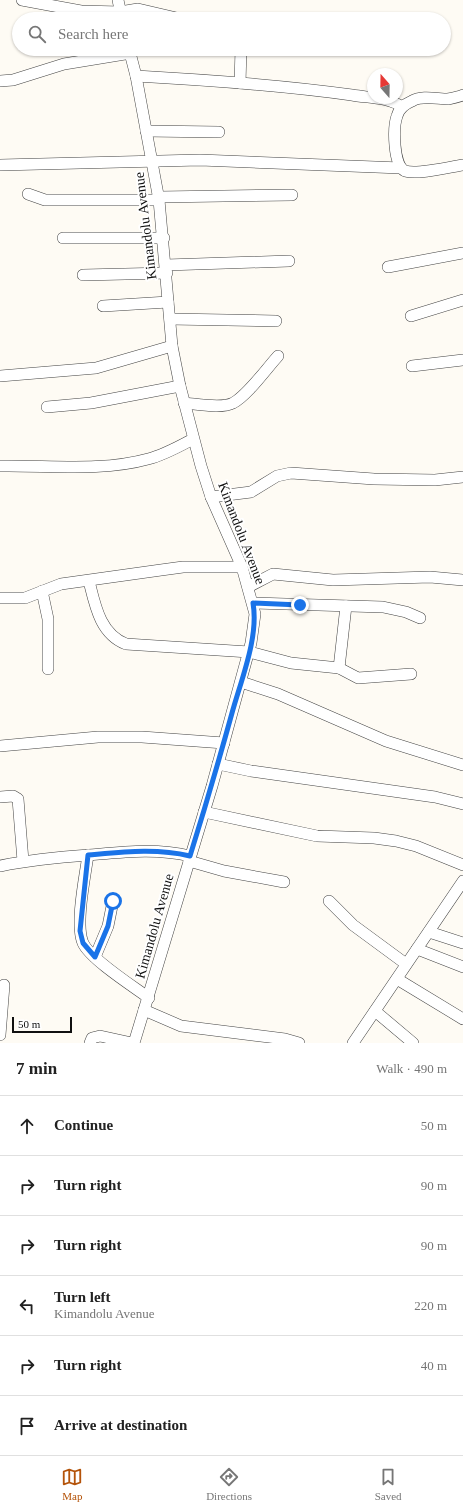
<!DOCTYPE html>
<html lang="en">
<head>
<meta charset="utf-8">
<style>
	:root { --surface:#fff; --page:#f6f6f6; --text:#222; --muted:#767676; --line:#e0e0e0; --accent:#b45309 }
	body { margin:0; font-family:Georgia,serif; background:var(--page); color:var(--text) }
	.compass { position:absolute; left:367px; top:68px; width:36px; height:36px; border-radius:50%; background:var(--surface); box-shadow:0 1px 3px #0004; rotate:340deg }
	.scale { position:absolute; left:12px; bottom:10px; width:60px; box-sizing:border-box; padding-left:4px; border:2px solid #101010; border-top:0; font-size:11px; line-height:14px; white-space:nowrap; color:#101010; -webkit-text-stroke:3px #fff; paint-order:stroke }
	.stop { position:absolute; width:12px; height:12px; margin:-9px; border:3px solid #1a73e8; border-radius:50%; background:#fff }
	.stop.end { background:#1a73e8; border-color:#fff; box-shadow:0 1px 4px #0008 }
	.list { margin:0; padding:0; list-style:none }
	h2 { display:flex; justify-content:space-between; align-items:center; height:52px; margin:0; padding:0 16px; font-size:17px }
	h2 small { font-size:13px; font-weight:400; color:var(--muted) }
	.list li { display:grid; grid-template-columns:26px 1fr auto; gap:12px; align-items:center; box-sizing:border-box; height:60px; padding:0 16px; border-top:1px solid var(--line) }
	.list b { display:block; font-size:15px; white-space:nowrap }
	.list p { margin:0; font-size:13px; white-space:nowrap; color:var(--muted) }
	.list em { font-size:13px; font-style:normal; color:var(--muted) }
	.icon { flex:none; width:22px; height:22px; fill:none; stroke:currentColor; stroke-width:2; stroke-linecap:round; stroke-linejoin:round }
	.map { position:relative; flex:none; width:463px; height:1043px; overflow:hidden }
	.search { position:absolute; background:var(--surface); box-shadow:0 1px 3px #0004; left:12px; right:12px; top:12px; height:44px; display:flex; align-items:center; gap:10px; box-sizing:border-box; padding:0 14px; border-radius:22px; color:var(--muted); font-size:15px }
	.sheet { height:412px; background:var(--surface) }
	nav { display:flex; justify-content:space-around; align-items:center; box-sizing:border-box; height:56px; border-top:1px solid var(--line); background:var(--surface); font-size:11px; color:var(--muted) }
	nav a { display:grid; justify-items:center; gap:2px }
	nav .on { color:var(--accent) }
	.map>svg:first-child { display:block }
</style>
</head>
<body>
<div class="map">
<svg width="463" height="1043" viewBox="0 0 463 1043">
	<rect width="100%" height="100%" fill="#fefbf4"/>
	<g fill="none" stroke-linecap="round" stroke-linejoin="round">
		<defs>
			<g id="minor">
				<path d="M22 0 81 11 120 12 138 9 181 19"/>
				<path d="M118 0 122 19"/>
				<path d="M129 49 136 76 159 200 172 346 180 386 201 466 211 497 242 567 255 614 251 643 212 786 134 1043"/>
				<path d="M136 76C208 80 281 85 352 95 368 98 389 97 402 107"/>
				<path d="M0 81 13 80 64 64 131 53"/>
				<path d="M240 83 241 49"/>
				<path d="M463 95C458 97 453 98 448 99 437 99 422 95 412 101 405 104 399 108 397 116 393 127 393 165 405 171 417 175 450 167 463 165"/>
				<path d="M146 131 219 132"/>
				<path d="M0 165 200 160 401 168"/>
				<path d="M28 194 45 200H159"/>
				<path d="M159 197 292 195"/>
				<path d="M63 238H164"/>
				<path d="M166 265 289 261"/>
				<path d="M388 267 463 253"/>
				<path d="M83 275 167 273"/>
				<path d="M103 306 168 302"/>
				<path d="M411 316 463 300"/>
				<path d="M170 319 276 321"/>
				<path d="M412 366 463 360"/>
				<path d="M0 376 96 368 172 346"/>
				<path d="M184 403C197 404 222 409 233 403 247 396 267 368 278 356"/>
				<path d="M47 407 91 403 180 386"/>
				<path d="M0 466C48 465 101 472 148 459 164 455 178 447 193 439"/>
				<path d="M211 497 251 492 277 476 291 473 374 479 435 480 463 477"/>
				<path d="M89 581C95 605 100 634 126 644L249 652 291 663 339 668 358 678 411 674"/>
				<path d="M248 587 273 574 333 580 430 577 463 580"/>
				<path d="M42 591 48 619V669"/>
				<path d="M0 598H25L61 584 161 570 183 567H242"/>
				<path d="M253 603 383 607 406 612 420 618"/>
				<path d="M339 668 346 606"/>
				<path d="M241 682 278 694 386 741 463 765"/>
				<path d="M0 746 98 737H142L224 743"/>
				<path d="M218 764 251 771 435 797 463 804"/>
				<path d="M0 797 13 796 18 799 23 861"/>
				<path d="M204 812 317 836 374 838 396 841 416 846 463 865"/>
				<path d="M88 855C85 877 75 924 83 943 90 959 134 987 149 998"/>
				<path d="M189 861 224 871 284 882"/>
				<path d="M0 866C29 860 59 857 89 855 124 852 156 848 190 856"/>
				<path d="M329 901 353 925 406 964"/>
				<path d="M429 932 463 943"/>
				<path d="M417 949 463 967"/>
				<path d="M95 957 108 926 113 901"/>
				<path d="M397 979 463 1019"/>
				<path d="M144 1010 181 1026 285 1039 299 1043"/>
				<path d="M375 1011 413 1043"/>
				<path d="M0 1035 4 985"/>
				<path d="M90 1043 92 1038 100 1036 132 1043"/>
				<path d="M353 1043 463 881"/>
			</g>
		</defs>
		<use href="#minor" stroke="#434343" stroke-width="12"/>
		<use href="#minor" stroke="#fff" stroke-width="11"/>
	</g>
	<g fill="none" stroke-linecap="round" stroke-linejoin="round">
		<path stroke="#1a73e8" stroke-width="5" d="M113 901 108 926 95 957 83 943 80 931 88 855C123 852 156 848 190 856 205 808 219 760 232 713 241 680 259 637 253 603L300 605"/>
	</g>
	<g text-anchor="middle" stroke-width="4" stroke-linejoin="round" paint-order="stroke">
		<g font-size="14" fill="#101010" stroke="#fff">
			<text transform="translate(145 226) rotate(-97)" y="5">Kimandolu Avenue</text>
			<text transform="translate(242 533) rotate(69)" y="5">Kimandolu Avenue</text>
			<text transform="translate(154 926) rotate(-74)" y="5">Kimandolu Avenue</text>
		</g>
	</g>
</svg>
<svg class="compass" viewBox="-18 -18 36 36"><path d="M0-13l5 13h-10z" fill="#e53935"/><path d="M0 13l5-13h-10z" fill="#767676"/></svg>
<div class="scale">50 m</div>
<div class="stop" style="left:113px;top:901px"></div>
<div class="stop end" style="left:300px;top:605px"></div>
<div class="search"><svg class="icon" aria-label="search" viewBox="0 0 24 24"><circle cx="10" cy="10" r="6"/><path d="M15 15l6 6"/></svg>Search here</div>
</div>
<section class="sheet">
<h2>7 min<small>Walk · 490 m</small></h2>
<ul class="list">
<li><svg class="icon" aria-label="ahead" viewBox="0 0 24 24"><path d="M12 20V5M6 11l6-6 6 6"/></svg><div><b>Continue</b></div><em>50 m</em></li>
<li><svg class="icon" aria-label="right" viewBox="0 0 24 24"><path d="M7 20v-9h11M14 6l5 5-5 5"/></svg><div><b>Turn right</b></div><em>90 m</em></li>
<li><svg class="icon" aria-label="right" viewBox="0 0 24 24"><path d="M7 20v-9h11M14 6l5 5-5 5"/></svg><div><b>Turn right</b></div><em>90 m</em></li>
<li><svg class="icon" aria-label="left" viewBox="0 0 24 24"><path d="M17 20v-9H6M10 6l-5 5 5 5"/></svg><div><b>Turn left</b><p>Kimandolu Avenue</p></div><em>220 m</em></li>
<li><svg class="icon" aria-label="right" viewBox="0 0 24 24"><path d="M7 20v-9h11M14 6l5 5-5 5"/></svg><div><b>Turn right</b></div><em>40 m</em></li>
<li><svg class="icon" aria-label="arrive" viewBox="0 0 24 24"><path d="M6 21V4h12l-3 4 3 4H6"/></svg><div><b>Arrive at destination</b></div></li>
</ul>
</section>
<nav>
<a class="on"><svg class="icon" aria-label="map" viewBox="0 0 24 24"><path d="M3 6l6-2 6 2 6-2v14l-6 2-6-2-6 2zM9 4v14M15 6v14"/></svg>Map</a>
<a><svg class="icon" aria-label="directions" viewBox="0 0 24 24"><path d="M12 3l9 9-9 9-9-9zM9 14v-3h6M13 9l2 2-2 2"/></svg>Directions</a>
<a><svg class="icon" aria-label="saved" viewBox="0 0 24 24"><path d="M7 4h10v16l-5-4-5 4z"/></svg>Saved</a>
</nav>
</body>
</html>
